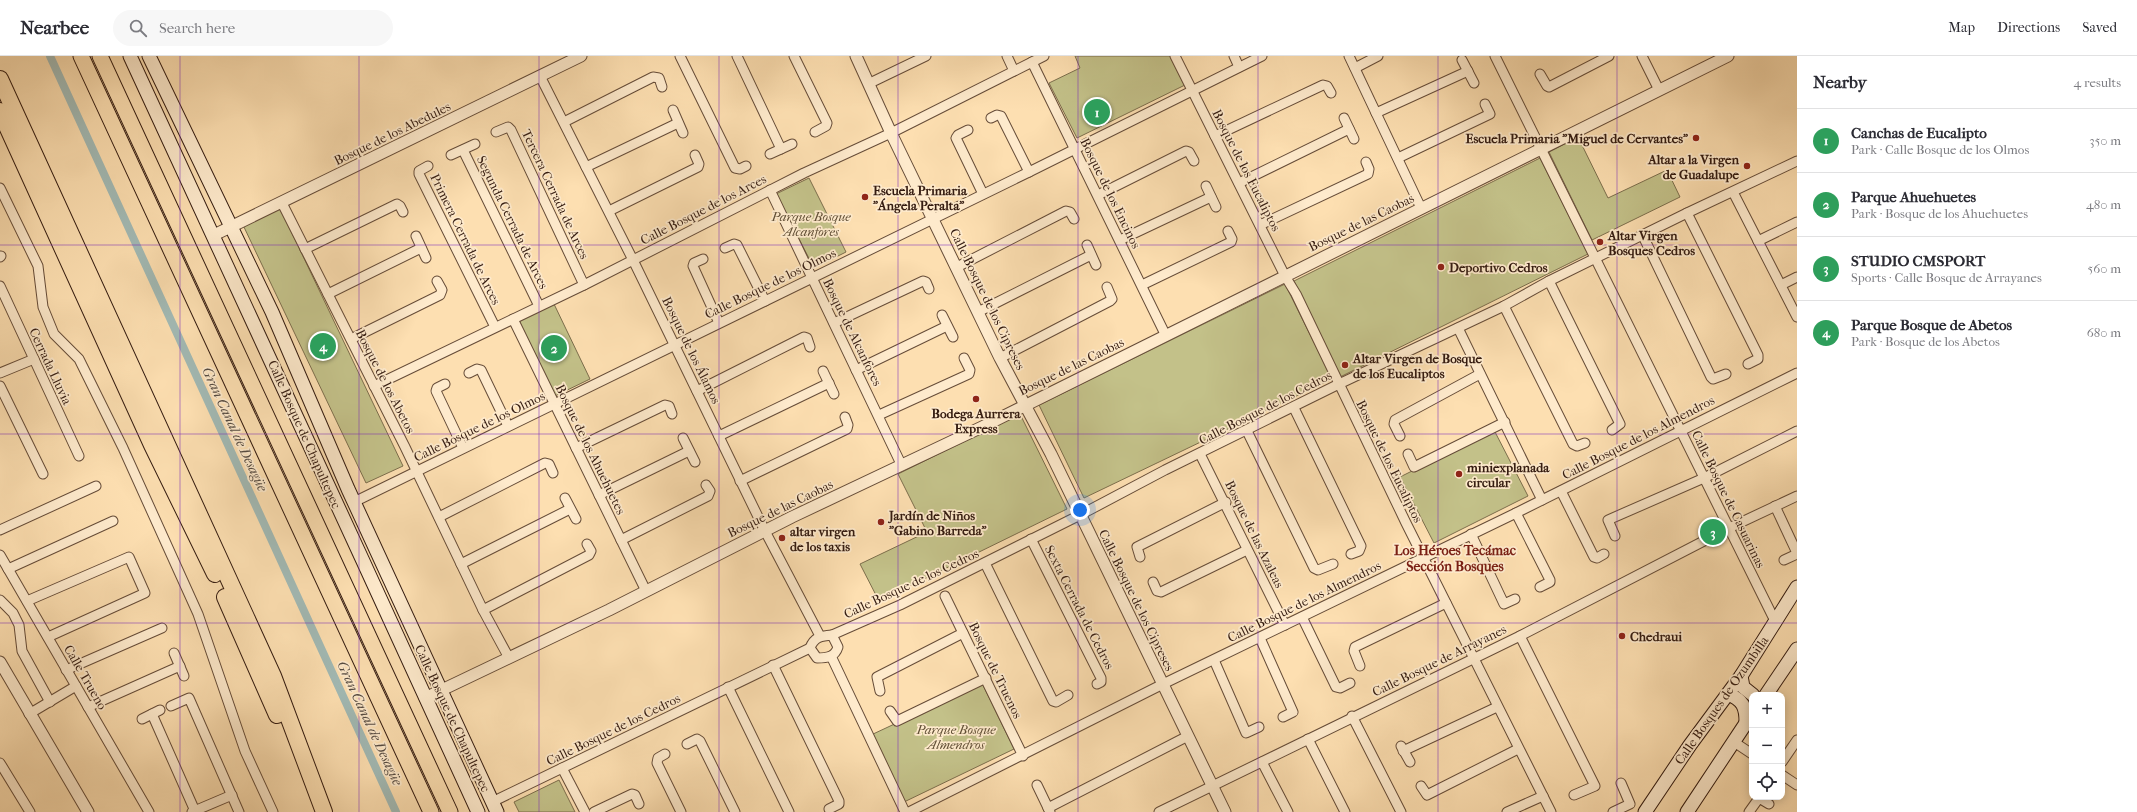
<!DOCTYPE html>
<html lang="en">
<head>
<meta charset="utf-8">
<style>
	:root { --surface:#fff; --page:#f7f7f7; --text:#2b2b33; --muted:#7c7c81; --line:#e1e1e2; --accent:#2563eb }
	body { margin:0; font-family:"IM FELL French Canon",serif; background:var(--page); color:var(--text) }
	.controls { position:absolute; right:12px; bottom:12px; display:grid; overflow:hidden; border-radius:8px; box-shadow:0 2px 10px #0003 }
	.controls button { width:36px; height:36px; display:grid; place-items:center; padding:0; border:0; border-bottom:1px solid var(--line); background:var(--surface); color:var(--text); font:20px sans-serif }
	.you { position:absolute; left:1080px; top:454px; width:14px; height:14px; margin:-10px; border:3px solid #fff; border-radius:50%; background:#1a73e8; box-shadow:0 0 0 6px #1a73e833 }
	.badge { display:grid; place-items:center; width:26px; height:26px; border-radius:50%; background:var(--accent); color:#fff; font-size:13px; font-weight:700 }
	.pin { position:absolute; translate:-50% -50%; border:2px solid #fff; box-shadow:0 1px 4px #0006 }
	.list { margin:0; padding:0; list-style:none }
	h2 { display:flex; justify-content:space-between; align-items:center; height:52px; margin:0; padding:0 16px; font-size:17px }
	h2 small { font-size:13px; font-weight:400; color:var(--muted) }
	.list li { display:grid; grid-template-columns:26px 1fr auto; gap:12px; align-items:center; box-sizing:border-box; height:64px; padding:0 16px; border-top:1px solid var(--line) }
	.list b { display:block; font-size:15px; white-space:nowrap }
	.list p { margin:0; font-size:13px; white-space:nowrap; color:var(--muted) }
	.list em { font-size:13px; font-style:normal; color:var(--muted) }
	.icon { flex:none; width:22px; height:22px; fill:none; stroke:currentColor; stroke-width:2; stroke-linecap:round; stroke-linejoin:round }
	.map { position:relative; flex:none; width:1797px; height:756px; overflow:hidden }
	header { display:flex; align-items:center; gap:24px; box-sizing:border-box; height:56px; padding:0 20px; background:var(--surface); border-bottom:1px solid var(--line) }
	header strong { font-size:19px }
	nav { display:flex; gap:22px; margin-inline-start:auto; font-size:14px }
	.search { width:280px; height:36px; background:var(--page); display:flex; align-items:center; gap:10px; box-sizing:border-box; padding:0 14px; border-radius:22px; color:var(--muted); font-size:15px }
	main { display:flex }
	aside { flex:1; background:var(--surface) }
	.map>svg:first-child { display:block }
</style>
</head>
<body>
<header>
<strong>Nearbee</strong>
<div class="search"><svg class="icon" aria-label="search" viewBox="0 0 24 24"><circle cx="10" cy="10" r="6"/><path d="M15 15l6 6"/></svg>Search here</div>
<nav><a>Map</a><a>Directions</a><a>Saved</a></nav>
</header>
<main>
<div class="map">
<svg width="1797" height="756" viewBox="0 0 1797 756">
	<rect width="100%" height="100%" fill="#fddfb1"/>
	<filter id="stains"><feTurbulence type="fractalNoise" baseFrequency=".005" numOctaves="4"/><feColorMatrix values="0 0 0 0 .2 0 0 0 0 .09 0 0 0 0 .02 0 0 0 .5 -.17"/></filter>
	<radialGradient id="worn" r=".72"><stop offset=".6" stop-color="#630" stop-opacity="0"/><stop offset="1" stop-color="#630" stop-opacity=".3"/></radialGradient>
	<g fill="#c3c189" stroke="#7c6e4c">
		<path d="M1075 0H1170L1185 29 1077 82 1049 27 1080 12Z"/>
		<path d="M1578 81 1608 142 1667 114 1680 141 1592 184 1549 96Z"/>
		<path d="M1540 102 1588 198 1340 321 1294 225Z"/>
		<path d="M809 122 846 196 814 212 776 138Z"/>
		<path d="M280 152 403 410 366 427 243 169Z"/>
		<path d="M1285 228 1332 323 1084 442 1039 349Z"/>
		<path d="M554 248 590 323 555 340 518 264Z"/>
		<path d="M1020 358 1067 453 879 545 860 508 927 476 898 418Z"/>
		<path d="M1494 374 1528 440 1434 487 1400 421Z"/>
		<path d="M982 627 1014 693 904 746 871 679Z"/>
		<path d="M559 724 575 756H519L514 746Z"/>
	</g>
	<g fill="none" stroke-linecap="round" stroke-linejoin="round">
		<path stroke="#a2bab5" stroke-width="8" d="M50 0 396 756"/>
		<defs>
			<g id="minor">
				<path d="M680 0 735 112 740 113 746 110"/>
				<path d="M737 0 781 93"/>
				<path d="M794 0 827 67 826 70 815 76"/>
				<path d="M1007 0 1014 15"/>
				<path d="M1175 0 1285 220 1296 238 1406 467 1551 756"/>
				<path d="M1234 0 1239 11"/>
				<path d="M1349 0 1421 152"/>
				<path d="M1495 0 1775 565"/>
				<path d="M1642 0 1659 34"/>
				<path d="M1462 4 1474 27"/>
				<path d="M1032 6 1166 280"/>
				<path d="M1355 12 1378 0"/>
				<path d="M1540 18 1547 30 1549 31 1609 0"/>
				<path d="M540 20 633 204 765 475 820 580"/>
				<path d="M870 27 926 0"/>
				<path d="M673 54 683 77"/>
				<path d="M1376 57 1468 15"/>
				<path d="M991 62 997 59 1001 60 1029 116"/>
				<path d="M1344 62 1354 83"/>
				<path d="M564 66 653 21 659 22 662 31"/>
				<path d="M968 74 958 79 956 82 983 138"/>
				<path d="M496 76 508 71 511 74 584 229"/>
				<path d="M1215 80 1323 29 1327 30 1331 37"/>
				<path d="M463 94 539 250"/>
				<path d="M770 98 792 88"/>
				<path d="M451 99 475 88"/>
				<path d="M1398 102 1488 59 1490 58 1485 48"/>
				<path d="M428 110 419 115V118L495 271"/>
				<path d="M586 111 678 67"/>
				<path d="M1239 127 1349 73"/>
				<path d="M1206 130 1216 151"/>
				<path d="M0 132 38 210 43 251 54 278 79 303 123 392 198 558 245 695 273 756"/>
				<path d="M770 134 901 408"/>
				<path d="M1733 136 1797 261"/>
				<path d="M1098 139 1186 95 1189 96 1194 105"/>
				<path d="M282 147 405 391 483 554 509 602"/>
				<path d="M609 155 698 111 699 108 695 99"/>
				<path d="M1687 157 1758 299V303L1748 308"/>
				<path d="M1260 169 1368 118 1369 113 1366 106"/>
				<path d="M416 180 426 202"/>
				<path d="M1643 180 1711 321 1713 323 1726 318"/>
				<path d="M1120 184 1211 141"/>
				<path d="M1758 185 1797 166"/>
				<path d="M1087 189 1096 209"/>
				<path d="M725 192 734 188 737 189 765 245"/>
				<path d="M305 193 397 148 400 150 403 156"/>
				<path d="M0 201 1 200"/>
				<path d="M703 203 694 207 693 210 719 267"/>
				<path d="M957 211 1066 155 1070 156 1074 163"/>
				<path d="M1549 225 1620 368 1612 374"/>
				<path d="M1142 229 1231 186 1232 183 1228 175"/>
				<path d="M1781 229 1797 221"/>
				<path d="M0 230 79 400"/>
				<path d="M328 238 421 192"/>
				<path d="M1504 250 1573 388 1577 390 1585 387"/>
				<path d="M978 256 1091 199"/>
				<path d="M942 259 953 281"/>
				<path d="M513 263 646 535"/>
				<path d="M834 267 923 225 926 226 929 233"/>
				<path d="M1458 272 1542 444"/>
				<path d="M351 283 440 239 442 234 437 225"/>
				<path d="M1000 302 1110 245 1112 243 1107 231"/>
				<path d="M856 314 947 270"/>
				<path d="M823 315 834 338"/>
				<path d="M0 317 34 303"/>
				<path d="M469 317 477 313 481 314 508 370"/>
				<path d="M445 328 437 332 436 335 463 392"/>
				<path d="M0 330 43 418"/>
				<path d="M374 330 584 229 804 117 891 77 1044 0"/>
				<path d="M697 335 804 281 807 282 810 291"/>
				<path d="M1294 352 1361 490 1359 495 1351 498"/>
				<path d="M879 359 969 318 970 314 964 302"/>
				<path d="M1247 375 1314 512 1318 514 1333 508"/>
				<path d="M719 380 829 327"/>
				<path d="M1400 380 1394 368 1395 364 1480 318"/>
				<path d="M683 382 695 406"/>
				<path d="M576 392 665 349 669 350 672 358"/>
				<path d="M1200 398 1285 569"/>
				<path d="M1408 398 1414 411 1505 366"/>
				<path d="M740 425 847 373 848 369 845 361"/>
				<path d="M1561 435 1594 501 1597 502 1604 498"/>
				<path d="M599 439 689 395"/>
				<path d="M565 442 576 463"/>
				<path d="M354 446 1029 116 1262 0"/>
				<path d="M1775 450 1797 497"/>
				<path d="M1516 457 1550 524V526L1540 531"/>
				<path d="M439 461 545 407 549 408 553 417"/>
				<path d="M0 474 96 430"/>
				<path d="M1471 478 1504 548 1515 543"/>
				<path d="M1615 480 1608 464 1704 422 1797 375"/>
				<path d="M1031 483 1101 622V626L1097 628"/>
				<path d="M621 484 708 440 710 435 706 429"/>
				<path d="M0 499 149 756"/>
				<path d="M1140 501 1137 491 1226 446"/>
				<path d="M1784 504 1797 498"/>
				<path d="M985 507 1053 645 1056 646 1068 639"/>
				<path d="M461 508 570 453"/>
				<path d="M8 513 113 465"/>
				<path d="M1153 526 1157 535 1161 536 1247 494"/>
				<path d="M945 540 1023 700"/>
				<path d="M0 544 13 557 19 569 22 595 50 646"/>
				<path d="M27 545 129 501 145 537 48 581"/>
				<path d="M483 554 589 499 591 495 587 488"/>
				<path d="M1302 561 1336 631 1340 632 1350 627"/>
				<path d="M832 579 900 549 1080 459 1165 414 1339 328 1504 250 1549 225 1687 157 1797 105"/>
				<path d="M832 579 838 591C835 601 827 602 817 602L810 592C814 581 821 580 832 579Z"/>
				<path d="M1520 580 1595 730 1574 739"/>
				<path d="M1260 582 1293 656 1283 661"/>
				<path d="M174 597 184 620"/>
				<path d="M831 600 905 756"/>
				<path d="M1214 604 1246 677 1259 671"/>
				<path d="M773 609 839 745V748L829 753"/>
				<path d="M1360 610 1354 595 1355 591 1446 547"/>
				<path d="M66 614 162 572"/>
				<path d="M728 631 789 756"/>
				<path d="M880 635 877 621 963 577"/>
				<path d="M171 650 189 642 239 756"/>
				<path d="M88 651 180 610"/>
				<path d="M890 655 897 665 986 622"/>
				<path d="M29 658 76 630"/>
				<path d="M152 658 195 755"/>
				<path d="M1352 660 1401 756"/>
				<path d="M142 663 160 654"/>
				<path d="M1308 683 1345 756"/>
				<path d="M1734 686 1752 698"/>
				<path d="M687 688 697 683 700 685 735 756"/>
				<path d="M1401 690 1410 706"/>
				<path d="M1403 695 1497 651"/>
				<path d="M665 698 658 702 657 707 681 756"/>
				<path d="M1262 706 1288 756"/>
				<path d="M1782 706 1797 684"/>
				<path d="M0 707 30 756"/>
				<path d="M562 712 585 756"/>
				<path d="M1782 719 1797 729"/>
				<path d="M1037 729 1050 756"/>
				<path d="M1421 730 1427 739 1518 693"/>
				<path d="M492 746 810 592"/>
				<path d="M1048 752 1188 680"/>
				<path d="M192 756 232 739"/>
				<path d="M594 756 632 738 635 739 639 748"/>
				<path d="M909 756 1163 628 1516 457 1797 317"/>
				<path d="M1159 756 1520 580 1729 472 1797 440"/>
				<path d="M1507 756 1543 740"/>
				<path d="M1613 756 1630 748 1621 727"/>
				<path d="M1749 756 1759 742 1769 748"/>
			</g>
			<g id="tertiary">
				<path d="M856 0 891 77 1000 302 1051 398 1225 756"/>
				<path d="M214 179 581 0"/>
				<path d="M0 606 88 756"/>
				<path d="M425 642 609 554 792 461 982 371 1728 0"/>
			</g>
			<g id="secondary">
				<path d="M130 0C248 251 362 504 478 756"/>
				<path d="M149 0 272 256 348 433 497 756"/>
				<path d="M1741 620 1743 631 1753 639"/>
				<path d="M1728 638C1743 644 1746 651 1746 666"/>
				<path d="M1766 639 1797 593"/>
				<path d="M1645 756 1690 689 1741 620 1797 531"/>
				<path d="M1687 756 1752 658"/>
			</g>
			<g id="trunk">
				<path d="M81 0 431 756"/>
				<path d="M100 0 450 756"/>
			</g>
			<g id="motorway">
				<path d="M0 23 273 620 324 756"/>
				<path d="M0 55 152 389 215 518"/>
				<path d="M225 541 277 659"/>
			</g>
		</defs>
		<use href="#minor" stroke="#664c38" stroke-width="11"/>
		<use href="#tertiary" stroke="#664c38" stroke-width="13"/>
		<use href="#secondary" stroke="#341b10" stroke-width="15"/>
		<use href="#trunk" stroke="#341b10" stroke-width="17"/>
		<use href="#motorway" stroke="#341b10" stroke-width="18"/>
		<use href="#minor" stroke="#feeacc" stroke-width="9"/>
		<use href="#tertiary" stroke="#feeacc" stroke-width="11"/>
		<use href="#secondary" stroke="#feeacc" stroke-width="13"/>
		<use href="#trunk" stroke="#fddfb1" stroke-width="15"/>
		<use href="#motorway" stroke="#fddfb1" stroke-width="16"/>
	</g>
	<path fill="none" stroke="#7b2cbf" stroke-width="1" stroke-opacity="0.55" d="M180 0V756M359 0V756M539 0V756M719 0V756M898 0V756M1078 0V756M1258 0V756M1438 0V756M1617 0V756M0 189H1797M0 378H1797M0 567H1797"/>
	<g fill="#8f2418" stroke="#feeacc" stroke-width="1.5">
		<circle cx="1696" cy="82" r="4"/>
		<circle cx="1747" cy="110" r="4"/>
		<circle cx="865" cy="141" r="4"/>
		<circle cx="1600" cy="186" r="4"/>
		<circle cx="1441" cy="211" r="4"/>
		<circle cx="1345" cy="309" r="4"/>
		<circle cx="976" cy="343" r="4"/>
		<circle cx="1459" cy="418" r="4"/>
		<circle cx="881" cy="466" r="4"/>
		<circle cx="782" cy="482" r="4"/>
		<circle cx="1622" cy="580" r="4"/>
	</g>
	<g text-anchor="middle" stroke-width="3.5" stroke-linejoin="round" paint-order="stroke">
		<g font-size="13" fill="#341b10" stroke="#feeacc">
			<text transform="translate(392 77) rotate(-26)" y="5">Bosque de los Abedules</text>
			<text transform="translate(1247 114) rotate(63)" y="5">Bosque de los Eucaliptos</text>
			<text transform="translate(1111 137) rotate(64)" y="5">Bosque de los Encinos</text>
			<text transform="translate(556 138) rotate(65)" y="5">Tercera Cerrada de Arces</text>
			<text transform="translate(703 153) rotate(-27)" y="5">Calle Bosque de los Arces</text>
			<text transform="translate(513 166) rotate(64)" y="5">Segunda Cerrada de Arces</text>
			<text transform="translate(1361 166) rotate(-26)" y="5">Bosque de las Caobas</text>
			<text transform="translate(466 183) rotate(64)" y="5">Primera Cerrada de Arces</text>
			<text transform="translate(770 227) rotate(-26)" y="5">Calle Bosque de los Olmos</text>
			<text transform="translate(988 243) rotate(64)" y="5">Calle Bosque de los Cipreses</text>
			<text transform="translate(853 276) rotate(64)" y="5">Bosque de Alcanfores</text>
			<text transform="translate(692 294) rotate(64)" y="5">Bosque de los Álamos</text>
			<text transform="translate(51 310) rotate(65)" y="5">Cerrada Lluvia</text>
			<text transform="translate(1071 310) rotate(-26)" y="5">Bosque de las Caobas</text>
			<text transform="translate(386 325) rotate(63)" y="5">Bosque de los Abetos</text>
			<text transform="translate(1265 351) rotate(-27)" y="5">Calle Bosque de los Cedros</text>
			<text transform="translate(479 370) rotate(-26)" y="5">Calle Bosque de los Olmos</text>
			<text transform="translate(305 378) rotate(66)" y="5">Calle Bosque de Chapultepec</text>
			<text transform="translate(1638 381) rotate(-27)" y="5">Calle Bosque de los Almendros</text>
			<text transform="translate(591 393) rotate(64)" y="5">Bosque de los Ahuehuetes</text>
			<text transform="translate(1390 405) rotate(64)" y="5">Bosque de los Eucaliptos</text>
			<text transform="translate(1729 443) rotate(64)" y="5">Calle Bosque de Casuarinas</text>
			<text transform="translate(780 452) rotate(-26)" y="5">Bosque de las Caobas</text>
			<text transform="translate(1255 478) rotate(64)" y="5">Bosque de las Azaleas</text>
			<text transform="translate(911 527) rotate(-25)" y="5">Calle Bosque de los Cedros</text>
			<text transform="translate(1137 544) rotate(64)" y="5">Calle Bosque de los Cipreses</text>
			<text transform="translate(1304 545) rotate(-26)" y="5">Calle Bosque de los Almendros</text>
			<text transform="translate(1080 551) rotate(63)" y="5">Sexta Cerrada de Cedros</text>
			<text transform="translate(1439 604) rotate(-26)" y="5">Calle Bosque de Arrayanes</text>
			<text transform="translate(996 614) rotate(64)" y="5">Bosque de Truenos</text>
			<text transform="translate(86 621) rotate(60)" y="5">Calle Trueno</text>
			<text transform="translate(1721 644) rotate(-55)" y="5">Calle Bosques de Ozumbilla</text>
			<text transform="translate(453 662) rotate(65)" y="5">Calle Bosque de Chapultepec</text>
			<text transform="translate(613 673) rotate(-26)" y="5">Calle Bosque de los Cedros</text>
		</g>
		<g font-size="13" font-weight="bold" fill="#341b10" stroke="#feeacc" text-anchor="start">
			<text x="1688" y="87" text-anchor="end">Escuela Primaria "Miguel de Cervantes"</text>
			<text x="1739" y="108" text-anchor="end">Altar a la Virgen<tspan x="1739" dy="15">de Guadalupe</tspan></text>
			<text x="873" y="139">Escuela Primaria<tspan x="873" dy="15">"Ángela Peralta"</tspan></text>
			<text x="1608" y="184">Altar Virgen<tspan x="1608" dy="15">Bosques Cedros</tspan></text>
			<text x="1449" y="216">Deportivo Cedros</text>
			<text x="1353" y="307">Altar Virgen de Bosque<tspan x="1353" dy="15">de los Eucaliptos</tspan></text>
			<text x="976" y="362" text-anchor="middle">Bodega Aurrera<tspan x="976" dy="15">Express</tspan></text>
			<text x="1467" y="416">miniexplanada<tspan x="1467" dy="15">circular</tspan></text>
			<text x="889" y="464">Jardín de Niños<tspan x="889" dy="15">"Gabino Barreda"</tspan></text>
			<text x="790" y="480">altar virgen<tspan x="790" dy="15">de los taxis</tspan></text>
			<text x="1630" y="585">Chedraui</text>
		</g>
		<g font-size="13" font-style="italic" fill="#5f4d34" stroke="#feeacc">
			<text x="811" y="165">Parque Bosque<tspan x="811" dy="15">Alcanfores</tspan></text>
			<text x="956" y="678">Parque Bosque<tspan x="956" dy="15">Almendros</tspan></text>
		</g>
		<g font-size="14" font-style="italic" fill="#554b42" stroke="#feeacc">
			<text transform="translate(235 373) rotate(65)" y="5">Gran Canal de Desagüe</text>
			<text transform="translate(370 667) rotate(65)" y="5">Gran Canal de Desagüe</text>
		</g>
		<g font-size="14" font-weight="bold" fill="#7a1f14" stroke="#feeacc">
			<text x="1455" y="499">Los Héroes Tecámac<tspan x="1455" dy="16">Sección Bosques</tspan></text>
		</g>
	</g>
	<rect width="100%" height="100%" filter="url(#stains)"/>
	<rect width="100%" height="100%" fill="url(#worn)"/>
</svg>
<div class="controls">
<button>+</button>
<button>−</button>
<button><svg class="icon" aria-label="locate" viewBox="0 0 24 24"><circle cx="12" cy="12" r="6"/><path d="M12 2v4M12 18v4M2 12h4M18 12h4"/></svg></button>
</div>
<div class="you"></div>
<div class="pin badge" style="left:1097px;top:56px;background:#2e9e5b">1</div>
<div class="pin badge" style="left:554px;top:292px;background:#2e9e5b">2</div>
<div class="pin badge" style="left:1713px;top:476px;background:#2e9e5b">3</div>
<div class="pin badge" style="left:323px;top:290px;background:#2e9e5b">4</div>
</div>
<aside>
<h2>Nearby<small>4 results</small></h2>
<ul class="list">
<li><span class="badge" style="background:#2e9e5b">1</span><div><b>Canchas de Eucalipto</b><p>Park · Calle Bosque de los Olmos</p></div><em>350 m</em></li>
<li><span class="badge" style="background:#2e9e5b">2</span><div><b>Parque Ahuehuetes</b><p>Park · Bosque de los Ahuehuetes</p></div><em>480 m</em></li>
<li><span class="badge" style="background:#2e9e5b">3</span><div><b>STUDIO CMSPORT</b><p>Sports · Calle Bosque de Arrayanes</p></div><em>560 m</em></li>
<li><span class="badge" style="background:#2e9e5b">4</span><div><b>Parque Bosque de Abetos</b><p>Park · Bosque de los Abetos</p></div><em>680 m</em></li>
</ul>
</aside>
</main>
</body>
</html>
